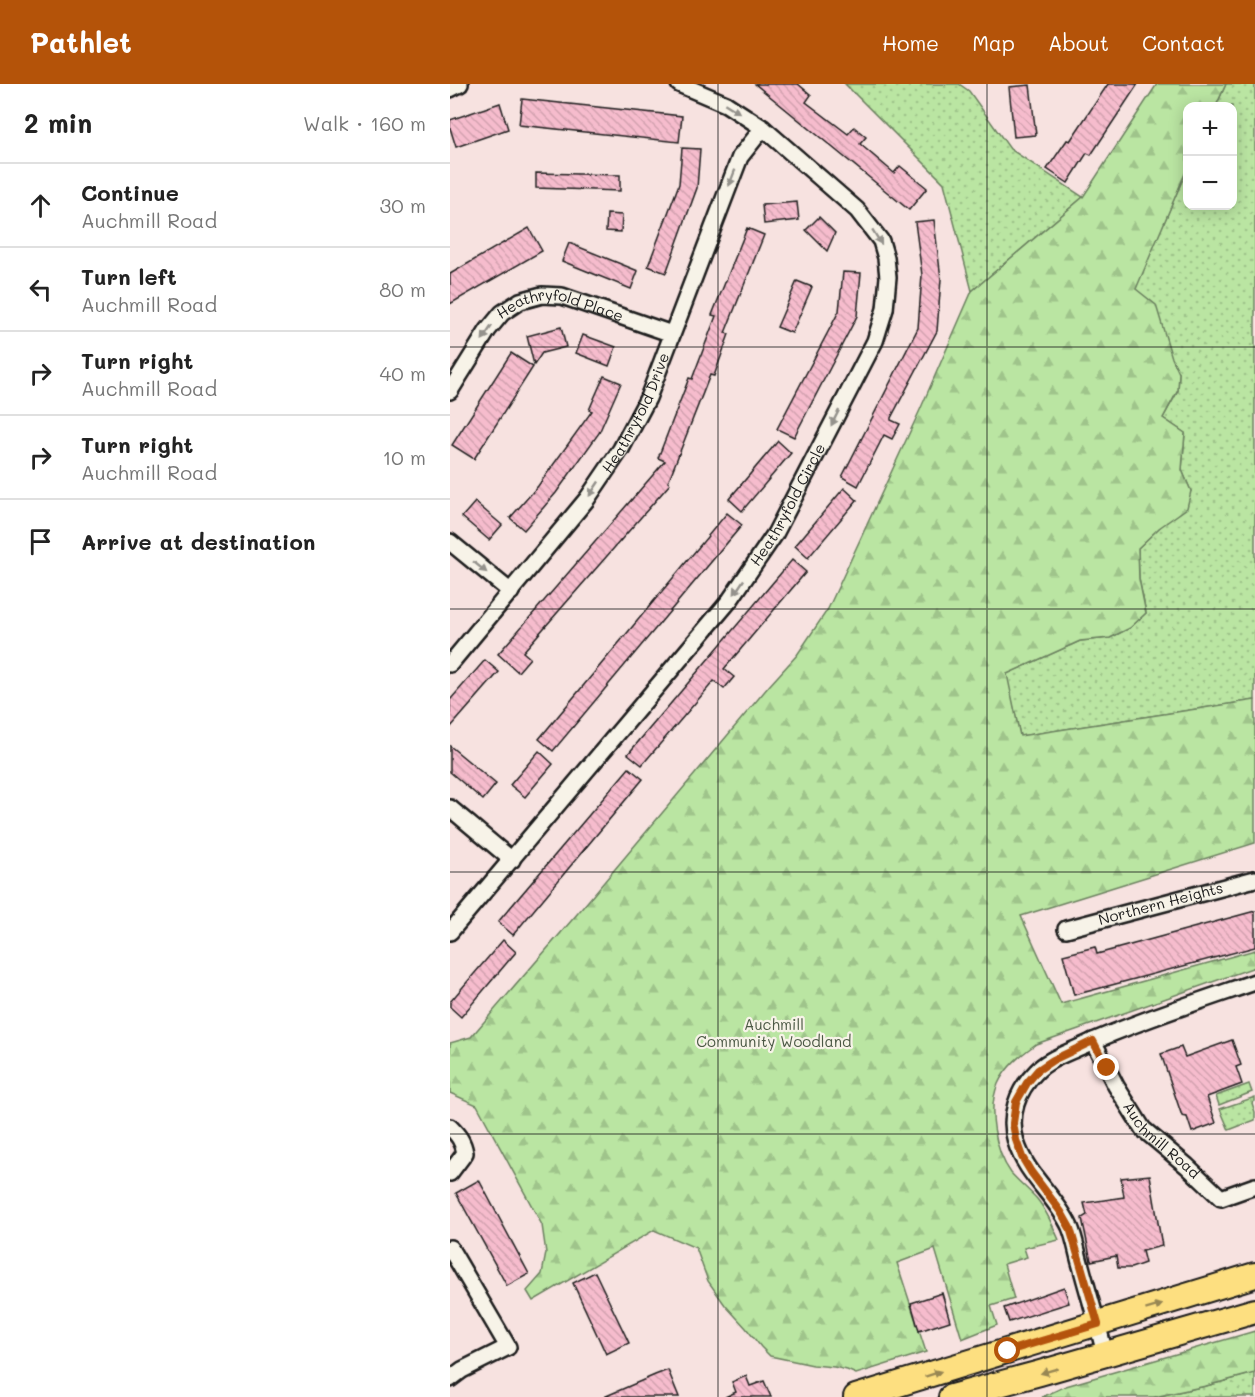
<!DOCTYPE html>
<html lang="en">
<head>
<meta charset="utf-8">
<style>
	:root { --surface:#fff; --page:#f6f6f6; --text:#222; --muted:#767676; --line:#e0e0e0; --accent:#b45309 }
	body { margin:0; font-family:Mali,sans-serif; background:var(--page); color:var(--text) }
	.controls { position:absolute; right:18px; top:18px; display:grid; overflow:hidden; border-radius:12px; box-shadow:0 3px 15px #0003 }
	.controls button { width:54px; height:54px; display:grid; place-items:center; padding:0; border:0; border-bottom:2px solid var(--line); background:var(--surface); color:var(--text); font:30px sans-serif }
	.stop { position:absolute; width:18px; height:18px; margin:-14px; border:4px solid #b45309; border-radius:50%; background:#fff }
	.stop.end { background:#b45309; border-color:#fff; box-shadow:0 2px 6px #0008 }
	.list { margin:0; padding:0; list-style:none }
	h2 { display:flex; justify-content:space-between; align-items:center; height:78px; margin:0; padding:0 24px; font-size:26px }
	h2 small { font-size:20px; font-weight:400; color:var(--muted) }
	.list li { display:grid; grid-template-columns:39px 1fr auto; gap:18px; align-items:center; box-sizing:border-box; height:84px; padding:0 24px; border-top:2px solid var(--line) }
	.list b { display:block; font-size:22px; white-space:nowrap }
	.list p { margin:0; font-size:20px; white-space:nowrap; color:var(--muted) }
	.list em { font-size:20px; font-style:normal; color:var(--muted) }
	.icon { flex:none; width:33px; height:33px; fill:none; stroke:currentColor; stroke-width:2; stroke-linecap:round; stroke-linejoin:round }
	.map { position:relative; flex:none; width:805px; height:1313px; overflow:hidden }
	header { display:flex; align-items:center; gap:36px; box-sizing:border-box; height:84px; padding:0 30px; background:var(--accent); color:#fff }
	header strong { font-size:28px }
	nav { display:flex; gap:33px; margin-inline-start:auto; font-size:21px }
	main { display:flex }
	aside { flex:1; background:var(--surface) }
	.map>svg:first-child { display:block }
</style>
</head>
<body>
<header>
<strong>Pathlet</strong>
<nav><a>Home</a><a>Map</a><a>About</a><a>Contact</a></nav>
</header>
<main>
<aside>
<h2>2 min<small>Walk · 160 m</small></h2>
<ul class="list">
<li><svg class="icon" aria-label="ahead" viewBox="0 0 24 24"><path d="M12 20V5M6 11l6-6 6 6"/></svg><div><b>Continue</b><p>Auchmill Road</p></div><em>30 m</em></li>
<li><svg class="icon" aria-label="left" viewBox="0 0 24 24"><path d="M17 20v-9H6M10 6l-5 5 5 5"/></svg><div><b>Turn left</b><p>Auchmill Road</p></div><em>80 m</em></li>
<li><svg class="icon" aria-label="right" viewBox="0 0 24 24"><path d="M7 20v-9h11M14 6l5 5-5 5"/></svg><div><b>Turn right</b><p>Auchmill Road</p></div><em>40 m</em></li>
<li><svg class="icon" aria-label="right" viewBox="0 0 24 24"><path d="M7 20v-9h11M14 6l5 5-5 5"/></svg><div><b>Turn right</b><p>Auchmill Road</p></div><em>10 m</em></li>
<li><svg class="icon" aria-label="arrive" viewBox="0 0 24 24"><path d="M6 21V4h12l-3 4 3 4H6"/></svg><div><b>Arrive at destination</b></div></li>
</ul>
</aside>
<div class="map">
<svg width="805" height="1313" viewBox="0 0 805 1313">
	<defs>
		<pattern id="grass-dots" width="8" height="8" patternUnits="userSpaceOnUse" patternTransform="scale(1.5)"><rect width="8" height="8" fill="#bae5a2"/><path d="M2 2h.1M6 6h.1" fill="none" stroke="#9fc48b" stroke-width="1.8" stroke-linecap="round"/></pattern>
		<pattern id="forest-firs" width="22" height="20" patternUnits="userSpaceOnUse" patternTransform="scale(1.5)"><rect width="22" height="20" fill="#bae5a2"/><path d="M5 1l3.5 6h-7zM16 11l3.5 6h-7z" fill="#9fc48b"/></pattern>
		<pattern id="building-back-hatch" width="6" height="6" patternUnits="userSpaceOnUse" patternTransform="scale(1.5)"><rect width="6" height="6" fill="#f6bccd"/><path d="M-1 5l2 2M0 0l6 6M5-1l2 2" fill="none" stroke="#d2a1af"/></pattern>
	</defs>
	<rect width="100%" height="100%" fill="#f7e2e0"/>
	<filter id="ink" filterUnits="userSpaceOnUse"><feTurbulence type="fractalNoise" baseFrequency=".0167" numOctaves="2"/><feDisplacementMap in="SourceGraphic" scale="12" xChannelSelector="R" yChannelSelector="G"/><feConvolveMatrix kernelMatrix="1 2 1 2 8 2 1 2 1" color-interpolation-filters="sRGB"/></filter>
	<g filter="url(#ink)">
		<g fill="url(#grass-dots)" stroke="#6b805f" stroke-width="1.5">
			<path d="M395 0H509L519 7 560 65 633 113 522 207 494 99Z"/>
			<path d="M776 0H805V616L570 652 556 590 630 557 660 554 680 544 696 529 689 495 688 464 709 444 741 407 732 386 735 349 713 334 728 307 729 289 685 205 737 85 738 122H782V22H766Z"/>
			<path d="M799 1000 802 1008 769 1021 766 1012Z"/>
			<path d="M805 1013V1017L802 1019 805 1028V1036L779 1046 770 1025Z"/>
			<path d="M805 1289V1313H704L756 1302Z"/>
		</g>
		<g fill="url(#forest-firs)" stroke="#6b805f" stroke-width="1.5">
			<path d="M707 0H776L766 22H738L737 85 686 205 706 221 722 274 729 289 728 306 713 334 735 349 732 386 741 407 737 424 709 444 688 464 689 495 696 529 680 544 660 554 630 557 557 590 570 652 805 616V759L571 832 611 920 805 866V883L586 960C571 971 556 982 548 1000 537 1025 545 1067 561 1089 569 1098 579 1106 587 1115 597 1127 603 1142 609 1156L574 1164 577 1173 554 1180 564 1215 541 1222 547 1241 512 1255 485 1165 447 1179 476 1268 406 1290 397 1286 384 1283 363 1281 320 1272 311 1263 296 1244 275 1221 258 1197 246 1164 204 1146 83 1217 77 1207 92 1190 96 1169 92 1141 27 1021 0 1009V959L21 953 128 829 319 602 347 571 378 525 470 326 522 207 633 113Z"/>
			<path d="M805 1247V1289L756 1302 704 1313H592L616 1302Z"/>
		</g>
		<g fill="url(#building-back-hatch)" stroke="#1c1c1c" stroke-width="1.5">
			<path d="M305 0H348L361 11 356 18 398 50 404 43 416 53 410 60 444 89 450 82 477 104 459 126Z"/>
			<path d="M658 0H688L641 71 637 69 618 99 597 85 617 56 620 57Z"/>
			<path d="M580 1 586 51 564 53 559 3Z"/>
			<path d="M72 15 232 32 229 58 69 41Z"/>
			<path d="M50 19 58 45 6 63 0 44V36Z"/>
			<path d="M232 64 250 65 247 104 216 189 198 182 229 100Z"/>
			<path d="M86 89 170 91V107L86 104Z"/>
			<path d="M347 118 349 136 314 140 312 121Z"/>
			<path d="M157 130 172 131 171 148 156 147Z"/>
			<path d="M369 133 385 149 377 167 356 146Z"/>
			<path d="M484 136 491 195 487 247 441 334V336L450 340 442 355 434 351 408 402 392 393 468 244 472 191 465 138Z"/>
			<path d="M79 144 92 167 0 220V190Z"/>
			<path d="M297 144 314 151 275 249 279 250 264 292 260 291 218 398 220 400 73 568 80 574 68 588 48 570 215 377 208 374 239 294 242 295 266 232 262 231Z"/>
			<path d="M119 159 188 187 181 205 112 177Z"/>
			<path d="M393 188 411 189 407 232 344 353 327 345 389 227Z"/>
			<path d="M347 197 362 203 342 249 327 243Z"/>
			<path d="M111 243 116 263 92 269 84 281 77 252Z"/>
			<path d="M133 251 166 263 159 282 126 269Z"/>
			<path d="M61 269 83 283 24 375 2 361Z"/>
			<path d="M154 292 171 299 149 349 106 409 74 446 60 434 88 402 142 327 139 326Z"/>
			<path d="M328 357 341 369 292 427 279 415Z"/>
			<path d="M394 404 407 416 358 474 345 462Z"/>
			<path d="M25 418 52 441 39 456 12 433Z"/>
			<path d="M277 429 292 441 103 667 89 655Z"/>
			<path d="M342 476 356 488 274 585 284 593 274 605 264 597 192 681 178 670Z"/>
			<path d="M35 576 49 588 0 644V616Z"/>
			<path d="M0 662 46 700 33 716 0 688Z"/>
			<path d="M89 667 103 680 75 713 60 701Z"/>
			<path d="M179 684 193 695 63 851 48 838Z"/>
			<path d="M805 827V863L624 911 613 871 645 863 647 870Z"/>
			<path d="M53 856 66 868 11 933 0 923V918Z"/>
			<path d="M782 956 791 981 786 983 792 1000 757 1013 766 1039 742 1048 737 1033 732 1032 711 970 731 963 735 973Z"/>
			<path d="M700 1091 712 1162 692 1167 695 1179 681 1184H668L666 1172 641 1177 632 1134 637 1131 634 1119 674 1113 671 1094Z"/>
			<path d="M29 1096 79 1190 57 1202 6 1109Z"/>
			<path d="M145 1188 179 1259 156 1270 123 1199Z"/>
			<path d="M614 1203 619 1219 559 1238 554 1224Z"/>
			<path d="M492 1209 500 1237 469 1247 461 1219Z"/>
			<path d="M218 1286 229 1313H154L205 1291Z"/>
			<path d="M296 1292 300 1302 314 1297 321 1313H275L286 1308 282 1298Z"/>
		</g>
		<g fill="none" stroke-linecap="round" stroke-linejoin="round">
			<defs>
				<g id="minor">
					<path d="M0 5 10 0"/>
					<path id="s1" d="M0 307 38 246 52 229 70 217 92 211 112 212 222 250"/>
					<path d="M0 458 61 508"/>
					<path id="s2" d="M0 580 137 415 171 365 198 314 290 73 313 44"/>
					<path d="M0 724 62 776"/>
					<path id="s3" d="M616 845 805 795"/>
					<path id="s4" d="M0 848 280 516 325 450 425 257 435 225 438 193 436 174 431 157 407 126 313 44 276 20 229 0"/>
					<path id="s5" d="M643 957 666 1002 693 1045 737 1082 771 1114 805 1102"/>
					<path d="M0 1043C8 1051 13 1057 15 1069L0 1089"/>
					<path d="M0 1164 58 1263 12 1286 0 1295"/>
					<path d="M655 1270C648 1241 639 1212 631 1182 627 1169 625 1155 620 1143 606 1112 576 1091 566 1058 558 1032 567 1007 586 988 597 976 615 970 630 963 685 938 747 918 805 898"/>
				</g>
				<g id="primary">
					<path d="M406 1313 805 1191"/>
					<path d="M501 1313 590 1289 805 1227"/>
				</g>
			</defs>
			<use href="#minor" stroke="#1c1c1c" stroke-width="20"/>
			<use href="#primary" stroke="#1c1c1c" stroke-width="28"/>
			<use href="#minor" stroke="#f7f3e8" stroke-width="15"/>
			<use href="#primary" stroke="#fddf80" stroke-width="24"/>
		</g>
		<defs><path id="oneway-solid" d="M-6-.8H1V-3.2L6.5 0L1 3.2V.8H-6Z" transform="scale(1.5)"/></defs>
		<g fill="#94928c">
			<use href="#oneway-solid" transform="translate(282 24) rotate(32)"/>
			<use href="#oneway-solid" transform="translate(282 94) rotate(111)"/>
			<use href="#oneway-solid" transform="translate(427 153) rotate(58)"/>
			<use href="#oneway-solid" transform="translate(37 249) rotate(124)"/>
			<use href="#oneway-solid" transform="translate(385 334) rotate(117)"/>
			<use href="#oneway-solid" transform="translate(144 405) rotate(124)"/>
			<use href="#oneway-solid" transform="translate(30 483) rotate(39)"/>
			<use href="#oneway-solid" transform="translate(289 503) rotate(124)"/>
		</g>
		<g fill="#988753">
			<use href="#oneway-solid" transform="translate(704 1223) rotate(-17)"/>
			<use href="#oneway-solid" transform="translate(599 1287) rotate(164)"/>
			<use href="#oneway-solid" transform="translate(483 1290) rotate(-18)"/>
		</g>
	</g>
	<g fill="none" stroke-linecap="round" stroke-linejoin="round" filter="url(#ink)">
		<path stroke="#b45309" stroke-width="8" d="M558 1267 648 1240 620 1144 611 1128 581 1088 572 1073 566 1056 563 1039 566 1018 577 999 588 986 603 976 643 957 657 984"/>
	</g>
	<path fill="none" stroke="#1c1c1c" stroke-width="1.5" stroke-opacity="0.55" d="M268 0V1313M537 0V1313M0 263H805M0 525H805M0 788H805M0 1050H805"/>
	<g text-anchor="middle" stroke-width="4.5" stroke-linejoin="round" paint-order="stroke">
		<g font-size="15" fill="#1c1c1c" stroke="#f7f3e8">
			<text dy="5" stroke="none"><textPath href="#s1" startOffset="156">Heathryfold Place</textPath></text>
			<text dy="5" stroke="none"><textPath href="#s2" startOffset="314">Heathryfold Drive</textPath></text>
			<text dy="5" stroke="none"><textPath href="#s4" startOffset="546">Heathryfold Circle</textPath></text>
			<text dy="5" stroke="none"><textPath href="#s3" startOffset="98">Northern Heights</textPath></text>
			<text dy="5" stroke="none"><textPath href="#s5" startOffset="122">Auchmill Road</textPath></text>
		</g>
		<g font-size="15" fill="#4b5844" stroke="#f7f3e8">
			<text x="324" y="946">Auchmill<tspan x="324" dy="17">Community Woodland</tspan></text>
		</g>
	</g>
</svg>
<div class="controls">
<button>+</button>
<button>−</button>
</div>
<div class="stop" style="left:558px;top:1267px"></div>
<div class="stop end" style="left:657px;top:984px"></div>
</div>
</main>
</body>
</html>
